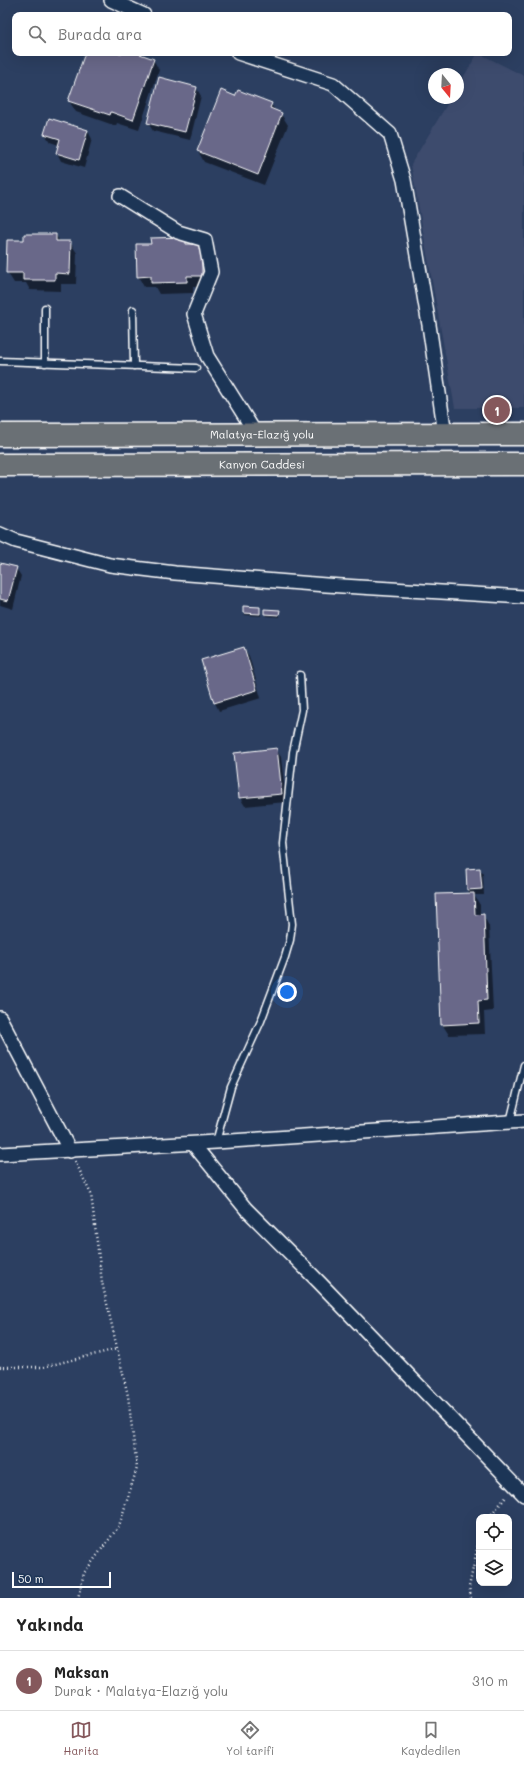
<!DOCTYPE html>
<html lang="tr">
<head>
<meta charset="utf-8">
<style>
	:root { --surface:#fff; --page:#f2f2f2; --text:#222; --muted:#767676; --line:#e0e0e0; --accent:#85585c }
	body { margin:0; font-family:Mali,sans-serif; background:var(--page); color:var(--text) }
	.controls { position:absolute; right:12px; bottom:12px; display:grid; overflow:hidden; border-radius:8px; box-shadow:0 4px 16px #0002 }
	.controls button { width:36px; height:36px; display:grid; place-items:center; padding:0; border:0; border-bottom:1px solid var(--line); background:var(--surface); color:var(--text); font:20px sans-serif }
	.compass { position:absolute; left:428px; top:68px; width:36px; height:36px; border-radius:50%; background:var(--surface); box-shadow:0 4px 16px #0002; rotate:162deg }
	.scale { position:absolute; left:12px; bottom:10px; width:99px; box-sizing:border-box; padding-left:4px; border:2px solid #fff; border-top:0; font-size:11px; line-height:14px; white-space:nowrap; color:#fff; -webkit-text-stroke:3px #1d3557; paint-order:stroke }
	.you { position:absolute; left:287px; top:992px; width:14px; height:14px; margin:-10px; border:3px solid #fff; border-radius:50%; background:#1a73e8; box-shadow:0 0 0 6px #1a73e833 }
	.badge { display:grid; place-items:center; width:26px; height:26px; border-radius:50%; background:var(--accent); color:#fff; font-size:13px; font-weight:700 }
	.pin { position:absolute; translate:-50% -50%; border:2px solid #fff; box-shadow:0 1px 4px #0006 }
	.list { margin:0; padding:0; list-style:none }
	h2 { display:flex; justify-content:space-between; align-items:center; height:52px; margin:0; padding:0 16px; font-size:17px }
	h2 small { font-size:13px; font-weight:400; color:var(--muted) }
	.list li { display:grid; grid-template-columns:26px 1fr auto; gap:12px; align-items:center; box-sizing:border-box; height:60px; padding:0 16px; border-top:1px solid var(--line) }
	.list b { display:block; font-size:15px; white-space:nowrap }
	.list p { margin:0; font-size:13px; white-space:nowrap; color:var(--muted) }
	.list em { font-size:13px; font-style:normal; color:var(--muted) }
	.icon { flex:none; width:22px; height:22px; fill:none; stroke:currentColor; stroke-width:2; stroke-linecap:round; stroke-linejoin:round }
	.map { position:relative; flex:none; width:524px; height:1598px; overflow:hidden }
	.search { position:absolute; background:var(--surface); box-shadow:0 4px 16px #0002; left:12px; right:12px; top:12px; height:44px; display:flex; align-items:center; gap:10px; box-sizing:border-box; padding:0 14px; border-radius:8px; color:var(--muted); font-size:15px }
	.sheet { height:112px; background:var(--surface) }
	nav { display:flex; justify-content:space-around; align-items:center; box-sizing:border-box; height:56px; border-top:1px solid var(--line); background:var(--surface); font-size:11px; color:var(--muted) }
	nav a { display:grid; justify-items:center; gap:2px }
	nav .on { color:var(--accent) }
	.map>svg:first-child { display:block }
</style>
</head>
<body>
<div class="map">
<svg width="524" height="1598" viewBox="0 0 524 1598">
	<rect width="100%" height="100%" fill="#2c3f61"/>
	<filter id="ink" filterUnits="userSpaceOnUse"><feTurbulence type="fractalNoise" baseFrequency=".025" numOctaves="2"/><feDisplacementMap in="SourceGraphic" scale="8" xChannelSelector="R" yChannelSelector="G"/><feConvolveMatrix kernelMatrix="1 2 1 2 8 2 1 2 1" color-interpolation-filters="sRGB"/></filter>
	<g filter="url(#ink)">
		<path fill="#3e4b6d" d="M478 53 524 76V408H455L411 164 451 98H458V86Z"/>
		<g fill="#0007">
			<path d="M86 53H134L153 59 159 70 139 130 117 123 116 126 76 112 69 101Z"/>
			<path d="M196 87 201 96 190 140 153 131 148 123Z"/>
			<path d="M271 104 276 112 281 114 288 125 264 185 204 162 198 151Z"/>
			<path d="M88 131 92 139 84 168 61 161 57 153 59 145 50 142 45 134Z"/>
			<path d="M56 235 60 242H70L77 253 76 284H61V291L30 290 26 283H14L7 272 25 241Z"/>
			<path d="M186 238 189 245H201L208 287H193V293L159 294 155 287H144L138 276 152 245Z"/>
			<path d="M0 564 16 568 21 576 13 609 0 605Z"/>
			<path d="M260 608 261 616 245 615 244 613Z"/>
			<path d="M279 611 280 617 267 616 265 613Z"/>
			<path d="M244 648 249 656 261 698 219 711 215 703Z"/>
			<path d="M276 749 281 757 286 802 245 806 240 798 235 754Z"/>
			<path d="M480 869 483 874 484 895H474L480 905V916L483 915 489 926 493 1011 484 1012 485 1034 449 1035 442 1024 470 894 468 890Z"/>
		</g>
		<g fill="#696789" stroke="#fff">
			<path d="M85 53H137L154 59 133 120 111 112 110 115 68 101Z"/>
			<path d="M159 77 197 87 185 132 147 123Z"/>
			<path d="M221 90 235 96 238 90 272 103 270 108 282 113 258 175 197 151Z"/>
			<path d="M49 118 88 130 79 160 56 153 60 139 44 134Z"/>
			<path d="M24 234H56V241H71L70 274 55 273V280H23V273H6L7 240H24Z"/>
			<path d="M186 237V244H202V276H187V282L151 283V276L137 277 136 244H151L150 238Z"/>
			<path d="M0 563 17 567 8 601 0 599Z"/>
			<path d="M243 606 260 607V614L243 613Z"/>
			<path d="M264 609 280 610 279 615 264 614Z"/>
			<path d="M244 647 257 690 214 703 201 660Z"/>
			<path d="M277 748 282 794 239 798 234 753Z"/>
			<path d="M480 868 482 889 467 890 466 869Z"/>
			<path d="M474 893 475 915 484 914 487 1000 478 1001 479 1023 441 1025 436 894Z"/>
		</g>
		<g fill="none" stroke-linecap="round" stroke-linejoin="round">
			<defs>
				<g id="lane">
					<path d="M133 310 134 366"/>
					<path d="M0 361 196 368"/>
					<path d="M45 363V308"/>
					<path d="M510 1122 524 1065"/>
					<path d="M216 1142 231 1087 261 1021 285 957 290 940 292 924 283 843 293 752 302 710 300 675"/>
				</g>
				<g id="street">
					<path d="M111 0 144 15"/>
					<path d="M238 53 333 84 390 134 404 180 429 325 445 434"/>
					<path d="M120 196 178 232 205 240 211 272 194 314 207 356 256 434"/>
					<path d="M0 534 16 541 110 565 175 573 326 585 524 597"/>
					<path d="M0 1018 70 1151"/>
					<path d="M193 1144 246 1209 319 1282 524 1495"/>
					<path d="M0 1154 216 1142 524 1121"/>
				</g>
				<g id="highway">
					<path id="s1" d="M0 435 524 434"/>
					<path id="s2" d="M0 465 524 464"/>
				</g>
			</defs>
			<use href="#lane" stroke="#fff" stroke-width="9"/>
			<use href="#street" stroke="#fff" stroke-width="16"/>
			<use href="#highway" stroke="#fff" stroke-width="25"/>
			<g stroke="#fff" stroke-width="2.5" stroke-dasharray="1 3" stroke-linecap="butt">
				<path d="M75 1161 91 1194 102 1282 128 1396 137 1468 119 1526 84 1573 78 1598"/>
				<path d="M0 1367H43L117 1349"/>
				<path d="M489 1517 507 1496"/>
				<path d="M471 1598 469 1587 479 1540"/>
			</g>
			<use href="#lane" stroke="#1d3557" stroke-width="6"/>
			<use href="#street" stroke="#1d3557" stroke-width="13"/>
			<use href="#highway" stroke="#6b6f75" stroke-width="22"/>
		</g>
	</g>
	<g text-anchor="middle" stroke-width="3" stroke-linejoin="round" paint-order="stroke">
		<g font-size="11" fill="#fff" stroke="#1d3557">
			<text dy="4" stroke="none"><textPath href="#s1" startOffset="262">Malatya-Elazığ yolu</textPath></text>
			<text dy="4" stroke="none"><textPath href="#s2" startOffset="262">Kanyon Caddesi</textPath></text>
		</g>
	</g>
</svg>
<div class="controls">
<button><svg class="icon" aria-label="locate" viewBox="0 0 24 24"><circle cx="12" cy="12" r="6"/><path d="M12 2v4M12 18v4M2 12h4M18 12h4"/></svg></button>
<button><svg class="icon" aria-label="layers" viewBox="0 0 24 24"><path d="M12 4l9 5-9 5-9-5zM3 14l9 5 9-5"/></svg></button>
</div>
<svg class="compass" viewBox="-18 -18 36 36"><path d="M0-13l5 13h-10z" fill="#e53935"/><path d="M0 13l5-13h-10z" fill="#767676"/></svg>
<div class="scale">50 m</div>
<div class="you"></div>
<div class="pin badge" style="left:497px;top:410px">1</div>
<div class="search"><svg class="icon" aria-label="search" viewBox="0 0 24 24"><circle cx="10" cy="10" r="6"/><path d="M15 15l6 6"/></svg>Burada ara</div>
</div>
<section class="sheet">
<h2>Yakında<small></small></h2>
<ul class="list">
<li><span class="badge">1</span><div><b>Maksan</b><p>Durak · Malatya-Elazığ yolu</p></div><em>310 m</em></li>
</ul>
</section>
<nav>
<a class="on"><svg class="icon" aria-label="map" viewBox="0 0 24 24"><path d="M3 6l6-2 6 2 6-2v14l-6 2-6-2-6 2zM9 4v14M15 6v14"/></svg>Harita</a>
<a><svg class="icon" aria-label="directions" viewBox="0 0 24 24"><path d="M12 3l9 9-9 9-9-9zM9 14v-3h6M13 9l2 2-2 2"/></svg>Yol tarifi</a>
<a><svg class="icon" aria-label="saved" viewBox="0 0 24 24"><path d="M7 4h10v16l-5-4-5 4z"/></svg>Kaydedilen</a>
</nav>
</body>
</html>
